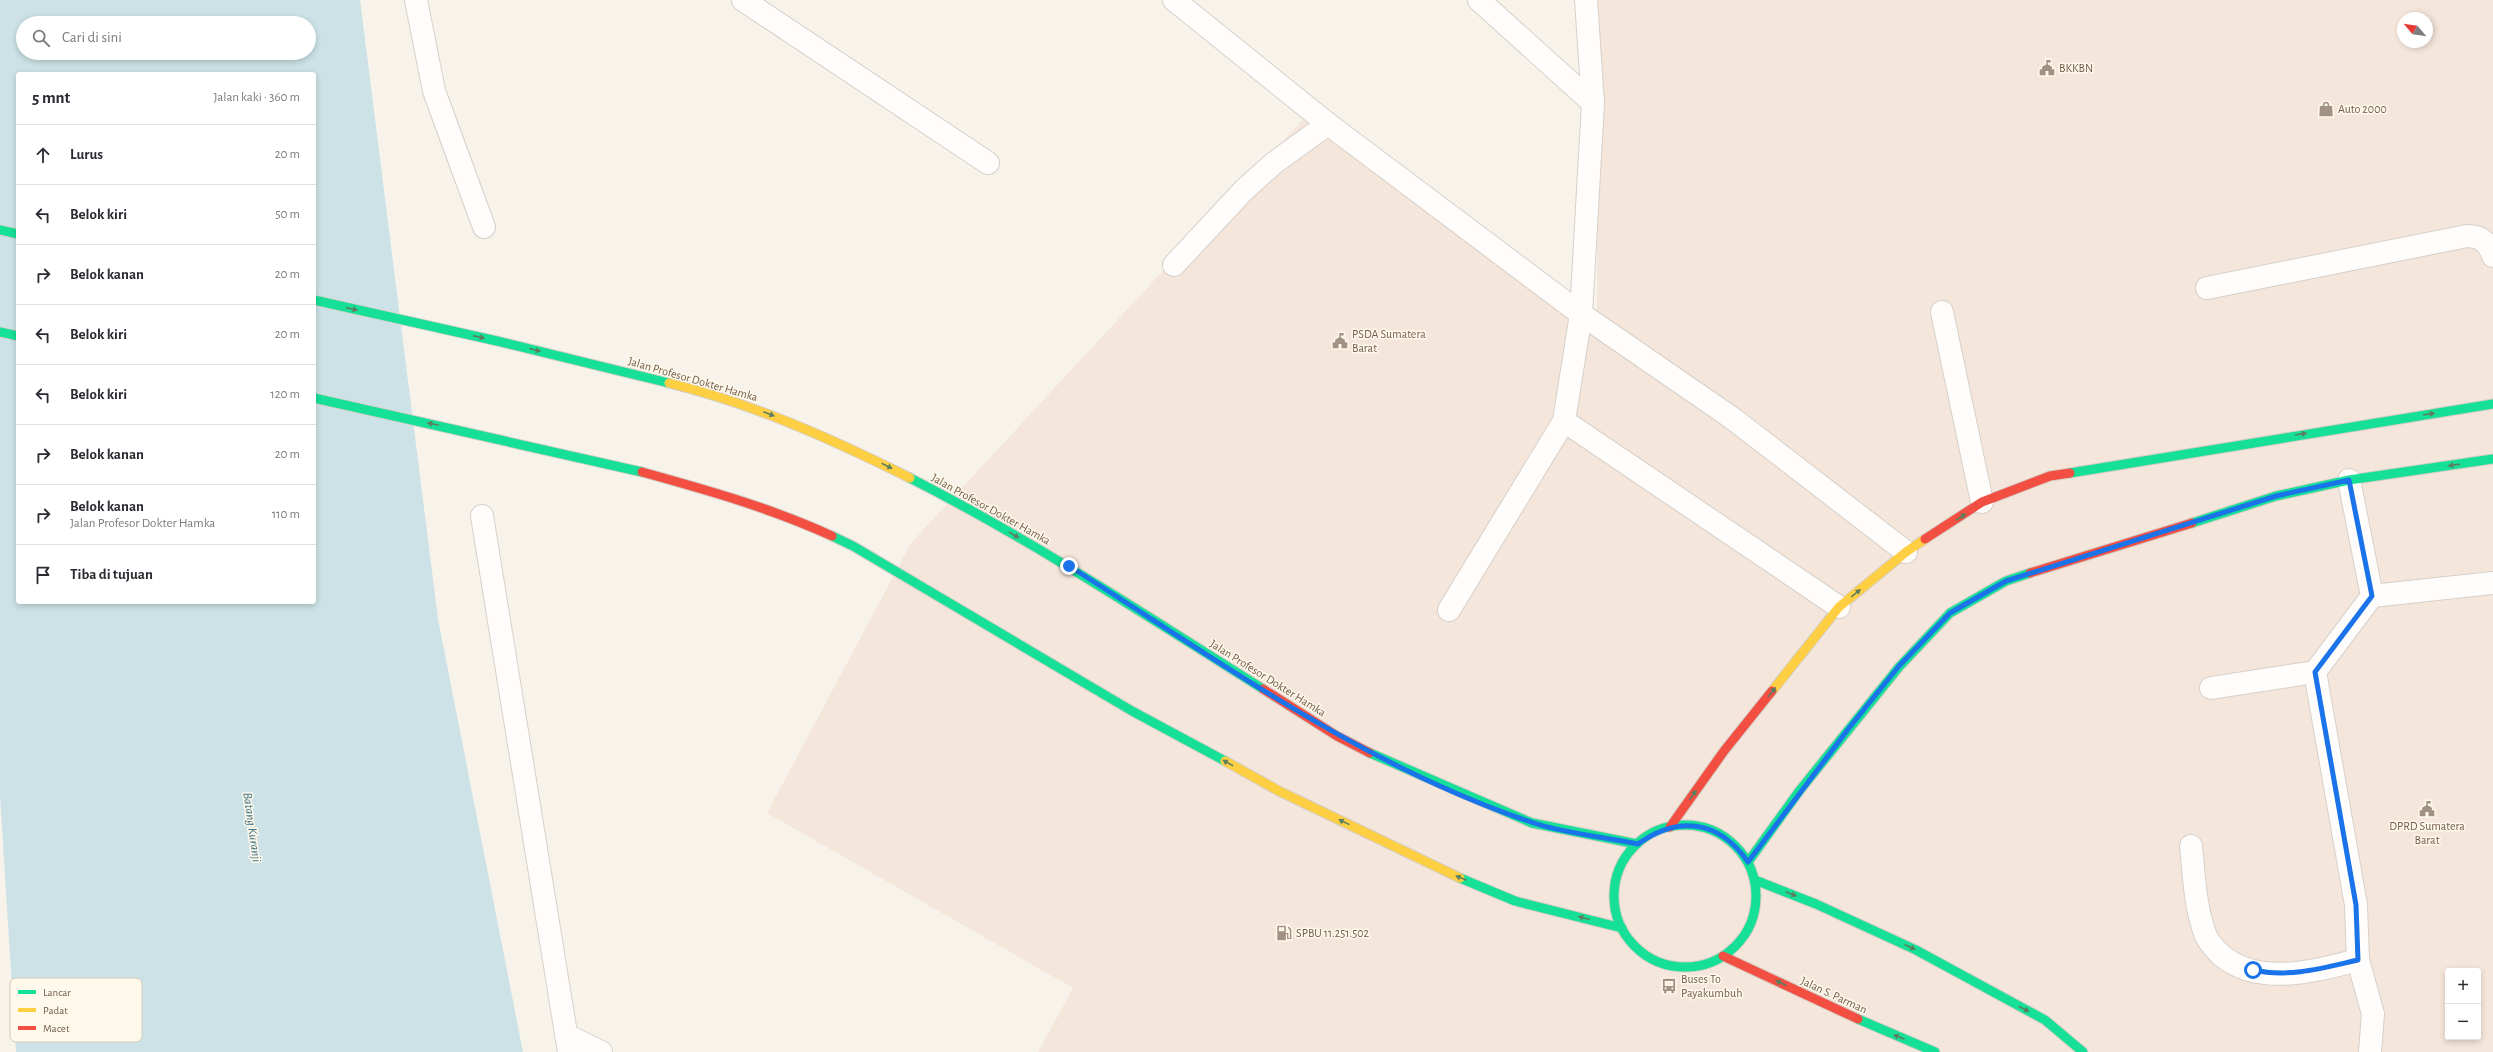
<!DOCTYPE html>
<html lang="id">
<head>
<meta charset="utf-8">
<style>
	:root { --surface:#fff; --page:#f7f7f7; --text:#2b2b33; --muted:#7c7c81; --line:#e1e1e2 }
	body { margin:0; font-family:"Alegreya Sans",sans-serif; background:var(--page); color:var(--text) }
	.controls { position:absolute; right:12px; bottom:12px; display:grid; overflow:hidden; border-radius:4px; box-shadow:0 2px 6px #0003 }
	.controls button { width:36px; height:36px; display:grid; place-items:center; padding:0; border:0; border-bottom:1px solid var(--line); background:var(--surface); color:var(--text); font:20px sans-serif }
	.compass { position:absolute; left:2397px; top:12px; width:36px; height:36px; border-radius:50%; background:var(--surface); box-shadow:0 2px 6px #0003; rotate:299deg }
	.stop { position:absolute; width:12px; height:12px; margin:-9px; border:3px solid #1a73e8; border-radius:50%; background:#fff }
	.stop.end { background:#1a73e8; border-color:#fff; box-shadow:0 1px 4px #0008 }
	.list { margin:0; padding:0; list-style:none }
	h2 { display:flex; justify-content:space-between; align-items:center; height:52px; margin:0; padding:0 16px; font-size:17px }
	h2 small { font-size:13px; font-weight:400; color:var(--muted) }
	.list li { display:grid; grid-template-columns:26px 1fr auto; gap:12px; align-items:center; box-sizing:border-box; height:60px; padding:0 16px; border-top:1px solid var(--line) }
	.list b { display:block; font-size:15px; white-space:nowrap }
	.list p { margin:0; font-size:13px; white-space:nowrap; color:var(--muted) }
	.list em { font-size:13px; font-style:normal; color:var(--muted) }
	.icon { flex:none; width:22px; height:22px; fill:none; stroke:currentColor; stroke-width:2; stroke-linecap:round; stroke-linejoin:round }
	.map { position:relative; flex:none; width:2493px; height:1052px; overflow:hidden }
	.search { position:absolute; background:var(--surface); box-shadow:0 2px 6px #0003; left:16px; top:16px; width:300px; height:44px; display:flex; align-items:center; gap:10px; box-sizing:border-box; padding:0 14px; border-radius:22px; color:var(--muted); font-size:15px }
	.panel { position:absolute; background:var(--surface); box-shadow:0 2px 6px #0003; left:16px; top:72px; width:300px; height:532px; border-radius:4px }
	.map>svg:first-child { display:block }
</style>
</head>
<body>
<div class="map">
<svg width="2493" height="1052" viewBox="0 0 2493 1052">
	<rect width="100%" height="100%" fill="#f7f3ea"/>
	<path fill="#f5e6db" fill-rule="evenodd" d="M1598 0H2493V1052H1038L1073 988 767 813 911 543 1310 112 1597 323ZM2403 18H2427V42H2403ZM2448 971H2478V1037H2448Z"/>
	<path fill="#cce2e6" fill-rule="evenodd" d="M0 0H360L438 619 523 1052H16L0 796ZM23 23H309V53H23ZM18 74H314V602H18Z"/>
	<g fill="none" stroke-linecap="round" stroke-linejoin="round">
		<defs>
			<g id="lane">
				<path d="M1174 265 1244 190 1274 163 1328 124"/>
				<path d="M2207 288 2467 236C2481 236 2489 243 2493 256"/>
				<path d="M1942 312 1982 502"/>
				<path d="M2372 596 2493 583"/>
				<path d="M2211 688 2315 672"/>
				<path d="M2191 846C2194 876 2195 908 2206 936 2209 943 2215 949 2221 955 2259 987 2315 971 2358 960L2356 905 2315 672 2372 596 2349 480"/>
				<path d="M2358 960 2373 1014 2370 1052"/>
			</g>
			<g id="street">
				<path d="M416 0 434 91 484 227"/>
				<path d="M743 0 988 163"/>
				<path d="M1174 0 1328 124 1581 314 1732 418 1906 552"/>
				<path d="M1479 0 1593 103"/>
				<path d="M1564 421 1581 314 1593 103 1586 0"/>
				<path d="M482 516 569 1052"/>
				<path d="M1449 610 1564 421 1839 607"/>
				<path d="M566 1035 601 1052"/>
			</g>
			<g id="fast">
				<path d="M0 230 18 234"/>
				<path d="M314 300 497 341 669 383"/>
				<path d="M0 332 18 336"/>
				<path d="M314 398 642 472"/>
				<path d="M2070 473 2493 404"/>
				<path d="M910 478C1032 540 1147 616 1263 689"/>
				<path d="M2192 523 2276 496 2349 480 2493 459"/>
				<path d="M832 536 853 546 1132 711 1225 761"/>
				<path d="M1370 753 1532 823 1637 844"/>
				<circle cx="1685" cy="896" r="71"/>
				<path d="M1748 862 1800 790 1899 667 1950 613 2006 581 2030 573"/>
				<path d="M1460 878 1515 901 1622 928"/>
				<path d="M1755 880 1816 904 1916 950 2045 1020 2083 1052"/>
				<path d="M1858 1019 1935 1052"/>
			</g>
			<g id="slow">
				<path d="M669 383C754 404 832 439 910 478"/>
				<path d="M1772 691 1839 607 1906 552 1925 539"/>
				<path d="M1225 761 1279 791 1460 878"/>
			</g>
			<g id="jam">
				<path d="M642 472C707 490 771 508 832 536"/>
				<path d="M1925 539 1982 502 2050 476 2070 473"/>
				<path d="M2030 573 2192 523"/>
				<path d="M1263 689 1337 736 1370 753"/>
				<path d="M1670 827 1724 751 1772 691"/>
				<path d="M1723 956 1858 1019"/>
			</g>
		</defs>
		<use href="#lane" stroke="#d6d0c9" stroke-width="24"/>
		<use href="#street" stroke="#d6d0c9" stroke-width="24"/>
		<use href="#fast" stroke="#d5cec6" stroke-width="11"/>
		<use href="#slow" stroke="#d5cec6" stroke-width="11"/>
		<use href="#jam" stroke="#d5cec6" stroke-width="11"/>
		<use href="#lane" stroke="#fefdfc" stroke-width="22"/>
		<use href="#street" stroke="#fefdfc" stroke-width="22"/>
		<use href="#fast" stroke="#16e098" stroke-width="9"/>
		<use href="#slow" stroke="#ffcf43" stroke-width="9"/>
		<use href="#jam" stroke="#f24e42" stroke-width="9"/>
	</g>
	<defs><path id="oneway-solid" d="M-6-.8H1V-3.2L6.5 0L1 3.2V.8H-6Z"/></defs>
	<g fill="#5c7e5e">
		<use href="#oneway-solid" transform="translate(352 309) rotate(13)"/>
		<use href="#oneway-solid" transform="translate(479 337) rotate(13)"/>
		<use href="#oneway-solid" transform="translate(535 350) rotate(14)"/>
		<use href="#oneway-solid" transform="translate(769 414) rotate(21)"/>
		<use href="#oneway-solid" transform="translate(2429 414) rotate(-9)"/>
		<use href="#oneway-solid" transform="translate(433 424) rotate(-168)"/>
		<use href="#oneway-solid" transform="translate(2301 434) rotate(-9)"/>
		<use href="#oneway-solid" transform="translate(2454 465) rotate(172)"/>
		<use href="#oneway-solid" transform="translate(887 466) rotate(27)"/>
		<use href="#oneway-solid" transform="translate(1961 517) rotate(-33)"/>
		<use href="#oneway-solid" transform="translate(1014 535) rotate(30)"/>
		<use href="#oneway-solid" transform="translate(1856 593) rotate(-39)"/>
		<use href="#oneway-solid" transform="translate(1772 692) rotate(-51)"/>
		<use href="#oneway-solid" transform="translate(1228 763) rotate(-151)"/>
		<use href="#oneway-solid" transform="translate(1693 795) rotate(-54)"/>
		<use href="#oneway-solid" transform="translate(1344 822) rotate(-154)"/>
		<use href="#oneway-solid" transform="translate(1461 878) rotate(-157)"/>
		<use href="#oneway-solid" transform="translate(1791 894) rotate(21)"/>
		<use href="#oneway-solid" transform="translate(1584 918) rotate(-165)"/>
		<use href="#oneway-solid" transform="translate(1910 947) rotate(25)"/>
		<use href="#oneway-solid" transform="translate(1781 983) rotate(-155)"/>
		<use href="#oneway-solid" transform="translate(2024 1009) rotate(28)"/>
		<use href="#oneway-solid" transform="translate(1899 1037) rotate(-157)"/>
	</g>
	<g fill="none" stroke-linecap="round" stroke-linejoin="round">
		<path stroke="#1a73e8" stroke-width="5" d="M1069 566C1218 660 1363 766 1531 822 1561 833 1605 837 1638 844 1678 815 1719 820 1748 862L1849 728 1899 666 1950 613 2006 581 2276 496 2349 480 2372 596 2315 672 2356 905 2358 960C2323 968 2289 978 2253 970"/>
	</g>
	<defs>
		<symbol id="civic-bare" viewBox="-9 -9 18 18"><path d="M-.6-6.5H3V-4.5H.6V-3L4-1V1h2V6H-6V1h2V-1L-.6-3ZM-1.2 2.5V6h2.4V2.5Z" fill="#a29283" stroke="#fef9eb" stroke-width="2.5" paint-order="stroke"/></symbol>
		<symbol id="shop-bare" viewBox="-9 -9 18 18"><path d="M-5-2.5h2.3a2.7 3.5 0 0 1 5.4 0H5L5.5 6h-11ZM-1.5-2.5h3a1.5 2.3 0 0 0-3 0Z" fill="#a29283" stroke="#fef9eb" stroke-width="2.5" paint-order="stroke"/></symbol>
		<symbol id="fuel-bare" viewBox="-9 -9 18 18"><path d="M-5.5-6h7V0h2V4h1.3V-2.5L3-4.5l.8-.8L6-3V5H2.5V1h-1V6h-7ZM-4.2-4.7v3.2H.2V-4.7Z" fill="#a29283" stroke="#fef9eb" stroke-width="2.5" paint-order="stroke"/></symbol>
		<symbol id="bus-bare" viewBox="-9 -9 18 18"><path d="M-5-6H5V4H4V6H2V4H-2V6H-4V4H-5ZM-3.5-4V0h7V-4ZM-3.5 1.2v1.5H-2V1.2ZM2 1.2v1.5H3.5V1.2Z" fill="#a29283" stroke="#fef9eb" stroke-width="2.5" paint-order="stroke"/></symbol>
	</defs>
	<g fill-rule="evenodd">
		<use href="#civic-bare" x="2036" y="57" width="22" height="22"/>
		<use href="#shop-bare" x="2315" y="98" width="22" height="22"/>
		<use href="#civic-bare" x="1329" y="330" width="22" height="22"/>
		<use href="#civic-bare" x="2416" y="798" width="22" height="22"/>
		<use href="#fuel-bare" x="1273" y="922" width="22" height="22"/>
		<use href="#bus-bare" x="1658" y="975" width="22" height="22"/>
	</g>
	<g text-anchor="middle" stroke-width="3" stroke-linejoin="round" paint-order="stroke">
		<g font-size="12" fill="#745e4b" stroke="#fef9eb" text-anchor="start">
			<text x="2059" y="72">BKKBN</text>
			<text x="2338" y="113">Auto 2000</text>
			<text x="1352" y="338">PSDA Sumatera<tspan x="1352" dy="14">Barat</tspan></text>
			<text x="2427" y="830" text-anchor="middle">DPRD Sumatera<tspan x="2427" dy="14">Barat</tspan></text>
			<text x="1296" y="937">SPBU 11.251.502</text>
			<text x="1681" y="983">Buses To<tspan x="1681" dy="14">Payakumbuh</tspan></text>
		</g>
		<g font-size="12" fill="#745e4b" stroke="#fef9eb">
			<text transform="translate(693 379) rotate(16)" y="4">Jalan Profesor Dokter Hamka</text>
			<text transform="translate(991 509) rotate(29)" y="4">Jalan Profesor Dokter Hamka</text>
			<text transform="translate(1268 678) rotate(32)" y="4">Jalan Profesor Dokter Hamka</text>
			<text transform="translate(1834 995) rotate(25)" y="4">Jalan S. Parman</text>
		</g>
		<g font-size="13" font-style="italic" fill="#457586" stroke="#fef9eb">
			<text transform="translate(253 827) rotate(82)" y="5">Batang Kuranji</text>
		</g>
	</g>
	<rect x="10" y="978" width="132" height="64" rx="6" fill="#fef9eb" stroke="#d5cabb" stroke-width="1"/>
	<rect x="18" y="990" width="18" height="4" fill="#16e098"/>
	<rect x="18" y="1008" width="18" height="4" fill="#ffcf43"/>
	<rect x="18" y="1026" width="18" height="4" fill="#f24e42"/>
	<g font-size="11" fill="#745e4b">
		<text x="43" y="996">Lancar</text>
		<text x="43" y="1014">Padat</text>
		<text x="43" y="1032">Macet</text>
	</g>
</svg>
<div class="controls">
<button>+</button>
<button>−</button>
</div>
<svg class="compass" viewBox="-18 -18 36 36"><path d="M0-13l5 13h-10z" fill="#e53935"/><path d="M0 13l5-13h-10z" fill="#7c7c81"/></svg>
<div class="stop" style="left:2253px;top:970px"></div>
<div class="stop end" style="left:1069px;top:566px"></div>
<div class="search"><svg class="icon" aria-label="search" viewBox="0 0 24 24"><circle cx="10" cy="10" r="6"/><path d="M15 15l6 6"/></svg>Cari di sini</div>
<section class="panel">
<h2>5 mnt<small>Jalan kaki · 360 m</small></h2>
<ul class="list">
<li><svg class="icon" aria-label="ahead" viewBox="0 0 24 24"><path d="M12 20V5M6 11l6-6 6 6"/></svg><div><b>Lurus</b></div><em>20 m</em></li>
<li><svg class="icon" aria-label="left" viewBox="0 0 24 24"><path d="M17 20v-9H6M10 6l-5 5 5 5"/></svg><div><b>Belok kiri</b></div><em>50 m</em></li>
<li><svg class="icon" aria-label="right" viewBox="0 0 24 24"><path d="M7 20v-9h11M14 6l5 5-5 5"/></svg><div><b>Belok kanan</b></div><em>20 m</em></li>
<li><svg class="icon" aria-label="left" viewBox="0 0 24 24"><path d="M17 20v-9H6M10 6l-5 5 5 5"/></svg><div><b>Belok kiri</b></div><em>20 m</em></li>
<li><svg class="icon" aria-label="left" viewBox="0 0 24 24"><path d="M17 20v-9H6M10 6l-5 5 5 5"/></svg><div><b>Belok kiri</b></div><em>120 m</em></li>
<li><svg class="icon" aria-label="right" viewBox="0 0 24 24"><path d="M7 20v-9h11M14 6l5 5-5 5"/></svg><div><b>Belok kanan</b></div><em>20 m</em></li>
<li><svg class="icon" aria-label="right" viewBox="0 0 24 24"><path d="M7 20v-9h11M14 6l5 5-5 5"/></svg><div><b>Belok kanan</b><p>Jalan Profesor Dokter Hamka</p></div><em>110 m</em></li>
<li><svg class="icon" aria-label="arrive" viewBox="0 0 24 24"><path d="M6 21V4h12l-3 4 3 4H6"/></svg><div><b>Tiba di tujuan</b></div></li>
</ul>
</section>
</div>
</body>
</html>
